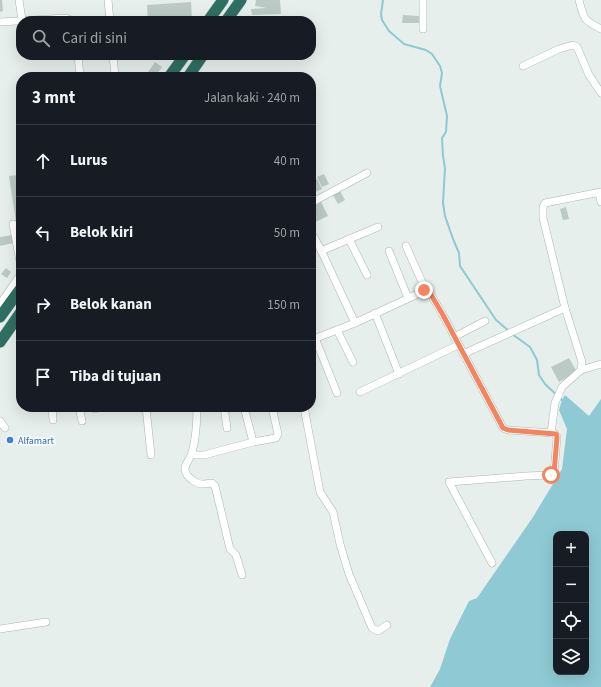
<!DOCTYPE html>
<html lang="id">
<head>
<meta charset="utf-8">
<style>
	:root { --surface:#171b24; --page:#242831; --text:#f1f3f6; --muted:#9ea1a6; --line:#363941 }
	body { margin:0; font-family:"Source Sans 3",sans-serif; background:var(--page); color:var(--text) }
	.controls { position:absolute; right:12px; bottom:12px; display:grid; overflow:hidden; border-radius:8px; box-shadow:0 4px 16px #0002 }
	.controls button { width:36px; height:36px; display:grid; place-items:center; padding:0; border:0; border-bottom:1px solid var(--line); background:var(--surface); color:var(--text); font:20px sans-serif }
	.stop { position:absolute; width:12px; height:12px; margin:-9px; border:3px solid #f4845f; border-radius:50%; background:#fff }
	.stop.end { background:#f4845f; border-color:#fff; box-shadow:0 1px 4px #0008 }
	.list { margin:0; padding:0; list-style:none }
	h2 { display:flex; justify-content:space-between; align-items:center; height:52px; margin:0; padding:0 16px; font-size:17px }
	h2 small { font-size:13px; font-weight:400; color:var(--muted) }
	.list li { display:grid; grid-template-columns:26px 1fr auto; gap:12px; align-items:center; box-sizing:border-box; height:72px; padding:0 16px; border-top:1px solid var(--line) }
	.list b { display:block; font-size:15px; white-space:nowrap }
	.list em { font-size:13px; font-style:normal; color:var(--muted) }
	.icon { flex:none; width:22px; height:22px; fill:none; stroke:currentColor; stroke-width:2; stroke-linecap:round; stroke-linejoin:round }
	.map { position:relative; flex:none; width:601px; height:687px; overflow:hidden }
	.search { position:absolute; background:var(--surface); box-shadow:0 4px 16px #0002; left:16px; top:16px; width:300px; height:44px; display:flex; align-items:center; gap:10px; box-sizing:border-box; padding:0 14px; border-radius:16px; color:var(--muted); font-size:15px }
	.panel { position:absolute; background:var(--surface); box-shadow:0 4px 16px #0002; left:16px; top:72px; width:300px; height:340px; border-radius:16px }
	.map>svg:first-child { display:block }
</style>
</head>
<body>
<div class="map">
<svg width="601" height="687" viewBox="0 0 601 687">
	<rect width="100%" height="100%" fill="#e6efeb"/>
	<path fill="#8ec9d4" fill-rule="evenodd" d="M565 395 589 416 601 399V687H430L440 669 450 639 469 601 477 598 533 517 562 469 567 429 559 410 562 400ZM556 534H586V672H556Z"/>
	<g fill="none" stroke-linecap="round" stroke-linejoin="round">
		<g stroke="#8ec9d4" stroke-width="2">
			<path d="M383 0 381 14 382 20 389 31 404 44 426 50 432 54 440 66 442 73 440 86 447 116 446 132 442 138 443 156 445 168 443 203 445 216 453 239 459 253 460 266 496 320 509 331"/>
			<path d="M512 334 530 347 537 360 539 375 545 384 562 400"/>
		</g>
	</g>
	<g fill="#bbcac4">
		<path d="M0 0H2L3 11 0 12Z"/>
		<path d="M256 0H280L281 14 252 15 251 9 267 8 255 6Z"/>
		<path d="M191 2 192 20 148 21 147 5Z"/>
		<path d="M403 15 419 16V23H402Z"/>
		<rect x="216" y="55" width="32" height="4"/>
		<path d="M155 62 162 67 155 77H149L146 75Z"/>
		<path d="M324 174 329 184 322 187 317 177Z"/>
		<path d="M21 175V228L17 229 9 176Z"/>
		<path d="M317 179 322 189 315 192 311 181Z"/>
		<path d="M340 191 345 200 338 204 333 195Z"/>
		<path d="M321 202 328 216 313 223 311 219V208Z"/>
		<path d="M566 207 569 219 563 220 560 209Z"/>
		<path d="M12 235 13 243 0 246V237Z"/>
		<path d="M6 268 11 272 7 278 1 274Z"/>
		<path d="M569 358 577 372 559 382 551 367Z"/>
	</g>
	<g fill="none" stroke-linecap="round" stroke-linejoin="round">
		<defs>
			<g id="minor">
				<path d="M19 0 22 20"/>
				<path d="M108 0 110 21"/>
				<path d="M579 0C584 19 583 20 601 29"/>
				<path d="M0 22 66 18 73 21"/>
				<path d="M423 29V0"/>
				<path d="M78 55 80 77"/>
				<path d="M113 55 115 77"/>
				<path d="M523 66 559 49 573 45 577 47 589 75 601 93"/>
				<path d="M599 193 601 202"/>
				<path d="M311 203 367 173"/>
				<path d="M13 224 21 267"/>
				<path d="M311 232 320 248 355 323"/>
				<path d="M349 239 367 275"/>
				<path d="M406 246 426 291 430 293 443 315 503 428 508 430 554 433 557 437 554 473 552 475 526 476 449 482 492 563"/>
				<path d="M321 251 378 227"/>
				<path d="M389 251 408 298"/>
				<path d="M0 304 21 274"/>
				<path d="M375 313 399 374"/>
				<path d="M337 330 353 362"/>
				<path d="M454 337 485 321"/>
				<path d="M315 338 337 393"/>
				<path d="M311 340 355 323 422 292 426 291"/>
				<path d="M463 354 565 308"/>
				<path d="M581 370 582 362 565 308 543 218V207L545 203 550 202 601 192"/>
				<path d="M360 392 458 345"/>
				<path d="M52 407 53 420"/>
				<path d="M79 407 82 421"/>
				<path d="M95 407V409"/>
				<path d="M117 407V408"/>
				<path d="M146 407 151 455"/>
				<path d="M197 407C197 422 196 438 192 453 190 460 182 466 186 473 188 478 198 485 203 484 207 484 209 483 212 483L215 486 230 549 236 555 242 575"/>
				<path d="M224 407 227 428"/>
				<path d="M244 407 253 442"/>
				<path d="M304 407 320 492 333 512 340 544 349 574 372 628 378 631 387 625"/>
				<path d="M0 421 5 428"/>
				<path d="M551 433 555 403 562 387 581 370 601 364"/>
				<path d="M192 452 195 455H204L253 442 276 438 278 434 272 407"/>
				<path d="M0 629 46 622"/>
			</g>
			<g id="highway">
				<path d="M208 21 223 0"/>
				<path d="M226 21 241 0"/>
				<path d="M169 77 185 55"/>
				<path d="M188 77 203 55"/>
				<path d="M0 317 21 288"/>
				<path d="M0 342 21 312"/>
			</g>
		</defs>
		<use href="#minor" stroke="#a8b8b2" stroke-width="8"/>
		<use href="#highway" stroke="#c2cac8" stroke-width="12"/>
		<use href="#minor" stroke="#fff" stroke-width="7"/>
		<use href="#highway" stroke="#2f6f62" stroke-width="11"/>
	</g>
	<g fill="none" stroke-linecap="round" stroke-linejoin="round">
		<path stroke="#f4845f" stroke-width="5" d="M424 290 430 293 443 315 503 428 508 430 556 434 557 437 554 473 551 475"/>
	</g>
	<circle fill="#3f7fe0" stroke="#f7fbf9" stroke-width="1.5" cx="10" cy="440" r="4"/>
	<g text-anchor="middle" stroke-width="3.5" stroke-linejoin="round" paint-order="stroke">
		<g font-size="10" fill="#366cbe" stroke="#f7fbf9" text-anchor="start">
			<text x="18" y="444">Alfamart</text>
		</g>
	</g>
</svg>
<div class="controls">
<button>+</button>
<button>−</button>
<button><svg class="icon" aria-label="locate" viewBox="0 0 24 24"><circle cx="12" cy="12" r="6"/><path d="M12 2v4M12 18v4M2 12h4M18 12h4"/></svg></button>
<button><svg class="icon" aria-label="layers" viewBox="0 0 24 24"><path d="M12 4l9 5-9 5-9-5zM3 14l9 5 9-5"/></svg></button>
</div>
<div class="stop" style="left:551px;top:475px"></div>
<div class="stop end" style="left:424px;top:290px"></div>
<div class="search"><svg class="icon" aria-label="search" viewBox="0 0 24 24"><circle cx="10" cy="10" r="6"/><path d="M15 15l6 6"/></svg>Cari di sini</div>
<section class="panel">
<h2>3 mnt<small>Jalan kaki · 240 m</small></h2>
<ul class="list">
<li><svg class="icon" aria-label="ahead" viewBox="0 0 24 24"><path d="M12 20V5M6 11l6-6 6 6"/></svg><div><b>Lurus</b></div><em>40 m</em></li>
<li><svg class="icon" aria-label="left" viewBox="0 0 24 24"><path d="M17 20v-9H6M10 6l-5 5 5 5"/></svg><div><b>Belok kiri</b></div><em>50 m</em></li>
<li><svg class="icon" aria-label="right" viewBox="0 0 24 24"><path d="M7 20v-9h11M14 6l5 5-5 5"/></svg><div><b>Belok kanan</b></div><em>150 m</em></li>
<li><svg class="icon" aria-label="arrive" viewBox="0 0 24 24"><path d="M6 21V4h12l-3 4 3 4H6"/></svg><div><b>Tiba di tujuan</b></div></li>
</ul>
</section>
</div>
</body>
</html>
